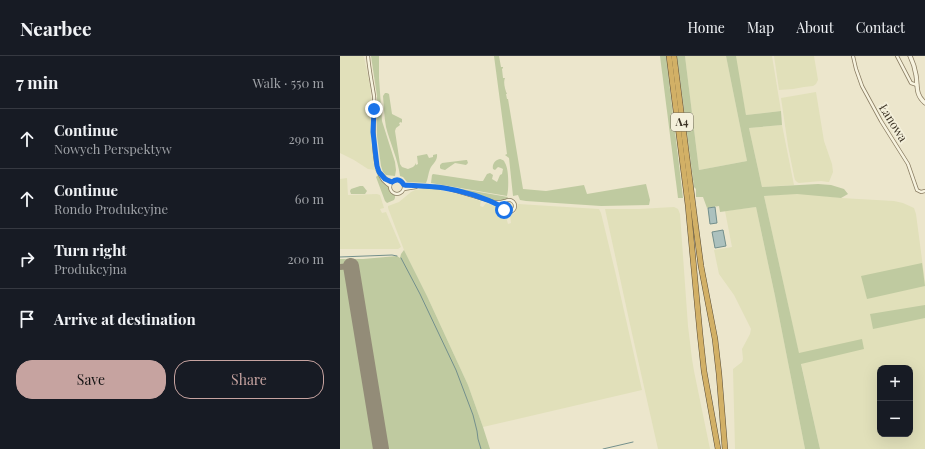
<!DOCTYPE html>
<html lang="en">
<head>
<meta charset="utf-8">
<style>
	:root { --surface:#171b24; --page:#20242c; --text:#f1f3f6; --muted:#9ea1a6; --line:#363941; --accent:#c6a3a0 }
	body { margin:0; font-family:"Playfair Display",serif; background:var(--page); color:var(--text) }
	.controls { position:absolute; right:12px; bottom:12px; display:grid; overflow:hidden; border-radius:8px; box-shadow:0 4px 16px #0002 }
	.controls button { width:36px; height:36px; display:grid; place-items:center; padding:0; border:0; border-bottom:1px solid var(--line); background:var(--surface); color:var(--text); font:20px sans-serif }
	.stop { position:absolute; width:12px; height:12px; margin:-9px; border:3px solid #1a73e8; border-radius:50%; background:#fff }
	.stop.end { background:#1a73e8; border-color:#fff; box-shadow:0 1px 4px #0008 }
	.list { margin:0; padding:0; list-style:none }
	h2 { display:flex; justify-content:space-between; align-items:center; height:52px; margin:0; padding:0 16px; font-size:17px }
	h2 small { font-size:13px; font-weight:400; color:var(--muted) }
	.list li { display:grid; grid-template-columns:26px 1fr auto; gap:12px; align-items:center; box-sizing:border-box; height:60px; padding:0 16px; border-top:1px solid var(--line) }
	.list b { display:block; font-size:15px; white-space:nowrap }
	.list p { margin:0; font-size:13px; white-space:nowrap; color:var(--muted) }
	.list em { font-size:13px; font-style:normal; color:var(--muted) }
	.actions { display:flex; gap:8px; padding:12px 16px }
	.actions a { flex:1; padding:9px 0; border:1px solid var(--accent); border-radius:16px; text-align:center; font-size:14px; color:var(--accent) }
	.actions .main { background:var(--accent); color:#111 }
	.icon { flex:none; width:22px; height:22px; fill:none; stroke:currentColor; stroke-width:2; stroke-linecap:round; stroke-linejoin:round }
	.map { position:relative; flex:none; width:585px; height:393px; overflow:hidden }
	header { display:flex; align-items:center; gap:24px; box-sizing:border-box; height:56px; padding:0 20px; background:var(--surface); border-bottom:1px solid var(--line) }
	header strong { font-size:19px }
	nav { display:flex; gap:22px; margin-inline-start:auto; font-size:14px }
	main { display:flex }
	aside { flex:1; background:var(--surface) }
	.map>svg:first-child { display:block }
</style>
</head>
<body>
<header>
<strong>Nearbee</strong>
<nav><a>Home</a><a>Map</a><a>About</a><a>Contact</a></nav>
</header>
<main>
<aside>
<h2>7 min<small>Walk · 550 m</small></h2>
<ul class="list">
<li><svg class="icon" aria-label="ahead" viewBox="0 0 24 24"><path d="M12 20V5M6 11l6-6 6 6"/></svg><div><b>Continue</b><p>Nowych Perspektyw</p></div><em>290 m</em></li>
<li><svg class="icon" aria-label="ahead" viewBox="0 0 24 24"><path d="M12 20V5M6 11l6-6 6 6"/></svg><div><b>Continue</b><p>Rondo Produkcyjne</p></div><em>60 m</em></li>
<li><svg class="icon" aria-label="right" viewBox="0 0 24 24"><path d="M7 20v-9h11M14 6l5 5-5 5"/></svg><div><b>Turn right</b><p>Produkcyjna</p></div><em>200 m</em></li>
<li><svg class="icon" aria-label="arrive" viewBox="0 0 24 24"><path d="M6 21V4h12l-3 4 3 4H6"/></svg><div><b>Arrive at destination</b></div></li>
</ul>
<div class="actions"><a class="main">Save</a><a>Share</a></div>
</aside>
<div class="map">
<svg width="585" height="393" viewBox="0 0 585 393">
	<rect width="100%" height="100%" fill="#ece6cc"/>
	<g fill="#e1e0ba" fill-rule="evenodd">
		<path d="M0 0H23L24 1 30 29 32 53 31 81 32 94 35 114 28 113 14 104 0 97Z"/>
		<path d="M345 0H386L407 105 359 114Z"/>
		<path d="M395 0H432L441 55 406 59Z"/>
		<path d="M434 0H474L478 24 476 28 473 30 464 31 453 33 439 34Z"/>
		<path d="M476 36 484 85 492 108 493 116 489 126H488L481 125 459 127 457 126 455 124 454 120 448 90 441 42Z"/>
		<path d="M442 69 454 129 422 131 409 72Z"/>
		<path d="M7 122 8 139 37 138 40 139 44 152 40 153 42 157 46 156 61 191 58 193H0V123Z"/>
		<path d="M84 133H95L118 138 141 145 140 150 143 151 146 147 158 151 166 161 168 168 171 167 170 159 175 157 178 148 259 153 261 157 275 215 302 334 143 371 128 329 87 240 64 194 48 152V150L59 146 71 136 75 134Z"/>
		<path d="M459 137 501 142 554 145 563 147 574 152 576 158 585 226V393H480L424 140ZM540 312H570V378H540Z"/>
		<path d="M334 151 338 153 340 158 348 270 352 303 354 315 370 393H318L291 273 265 153H299Z"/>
		<path d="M416 151 435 240 465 393H395L393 313 402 306 403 303 402 293 410 278 411 273 394 239 379 218 374 194 392 191 385 155Z"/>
	</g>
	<g fill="#bfcaa0">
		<path d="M31 0H39V22L42 65 55 106 56 114 55 120 46 119 43 116 41 110 37 80V40Z"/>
		<path d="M154 0H159L161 11H163V12L162 13 163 22H165C163 26 165 34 167 38H166L167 43H168L183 133 206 135 244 129 247 138 306 128 310 144 309 149 261 150 186 145 180 144 178 139 173 140 169 102 165 99 167 98Z"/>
		<path d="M320 0H326L343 142H338Z"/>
		<path d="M337 0H345L359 114 407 105 386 0H396L406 59 441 55 442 69 409 72 422 131 478 128 491 129 504 133 508 138 501 142 457 138 424 140 459 297 522 283 524 293 461 308 480 393H465L435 240 416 151 380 156 379 150 367 152 363 141H356V133L354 131Z"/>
		<path d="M45 37H47L49 38 52 58 62 63V67L61 66 59 67 60 69 56 72 55 75 60 108 62 111 68 113 73 111 75 109V107L76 109 78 108 77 100 87 98 89 102 93 101V99L97 98C98 105 92 108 90 113 88 118 88 123 86 127L67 126 63 121 60 120C58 103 50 87 46 71 44 61 44 50 43 40Z"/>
		<path d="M160 103C163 104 164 104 165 107 169 113 169 134 167 140L91 127 92 119 93 118 140 125H143L147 118 150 117 153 119 152 123 157 126 160 119 162 118 163 113 161 112 158 111 155 114 153 113C152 108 155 104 160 103Z"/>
		<path d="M126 104H127L128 107 126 109 115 107 105 114 101 113 100 112V109L102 107Z"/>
		<path d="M35 114H36L39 120 44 127 49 130 52 137 55 139V142L54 144 47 147 45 145 36 121 38 119Z"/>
		<path d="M93 128 168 141 166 144 159 145C144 142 129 136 114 133 107 131 98 131 93 128Z"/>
		<path d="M20 130H23L27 135 25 138H11L10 135 11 133Z"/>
		<path d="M64 194 87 240 128 329 143 371 150 393H0V203H23L57 200 60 202 61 198Z"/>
		<path d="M582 207 585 230 527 243 521 220Z"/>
		<path d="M585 249V262L533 273 530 258Z"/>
	</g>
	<g fill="#acc1be" stroke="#738f8c">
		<path d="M375 151 377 167 370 168 368 152Z"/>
		<path d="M383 174 386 190 375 192 372 176Z"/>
	</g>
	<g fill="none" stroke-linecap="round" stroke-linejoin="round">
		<g stroke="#738f8c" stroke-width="1">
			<path d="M0 201 52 199 57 200"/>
			<path d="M61 202 80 238 116 314 133 359 137 375 138 383 141 393"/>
			<path d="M263 393 293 386"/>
		</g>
		<path stroke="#938c78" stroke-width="6" d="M0 211 11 210"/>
		<path stroke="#938c78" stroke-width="16" d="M11 210 41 393"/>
		<defs>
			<g id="minor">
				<path d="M28 0C29 13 32 27 34 40 36 63 29 105 43 124 45 126 47 128 50 130"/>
				<path d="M513 0 516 13 522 30 541 65 568 108 577 134 581 136 585 135"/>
				<path d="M557 0 571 27 577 29"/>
				<path d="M41 118 47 124 52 126"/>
				<circle cx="57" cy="131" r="7"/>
				<path d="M64 129 106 132 154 146H161L165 145"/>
				<path d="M64 133 76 131"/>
				<circle cx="169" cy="150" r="6"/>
				<path d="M154 146 163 151"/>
			</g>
			<path id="tertiary" d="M570 0C573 6 575 13 576 19 578 31 575 38 585 47"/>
			<g id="motorway">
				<path d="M329 0 348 149 360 278 364 315 378 393"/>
				<path d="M334 0 355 165 361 210 375 283 379 318 385 393"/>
			</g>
		</defs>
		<use href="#minor" stroke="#887b61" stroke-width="4"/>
		<use href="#tertiary" stroke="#887b61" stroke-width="5"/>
		<use href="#motorway" stroke="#564934" stroke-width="6"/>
		<use href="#minor" stroke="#f7f3df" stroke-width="2.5"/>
		<use href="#tertiary" stroke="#f7f3df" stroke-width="3.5"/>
		<use href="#motorway" stroke="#d2b066" stroke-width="5"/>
	</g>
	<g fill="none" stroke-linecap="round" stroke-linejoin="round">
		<path stroke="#1a73e8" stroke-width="5" d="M34 53 33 76 37 110 39 116 45 123 52 126C57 122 61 124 64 129 77 130 91 130 104 132 124 135 145 142 163 151L164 154"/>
	</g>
	<g text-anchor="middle" stroke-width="3.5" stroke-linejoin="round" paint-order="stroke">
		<rect fill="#f4f0db" stroke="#726a5a" stroke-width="1" x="331" y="57" width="22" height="18" rx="3"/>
		<g font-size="11" font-weight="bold" fill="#3a3123">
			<text x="342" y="70">A4</text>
		</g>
		<g font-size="12" fill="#3a3123" stroke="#f4f0db">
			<text transform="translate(553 67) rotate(58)" y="4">Łanowa</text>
		</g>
	</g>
</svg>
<div class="controls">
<button>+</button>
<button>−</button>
</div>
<div class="stop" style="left:164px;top:154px"></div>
<div class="stop end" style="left:34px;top:53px"></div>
</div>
</main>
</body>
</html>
